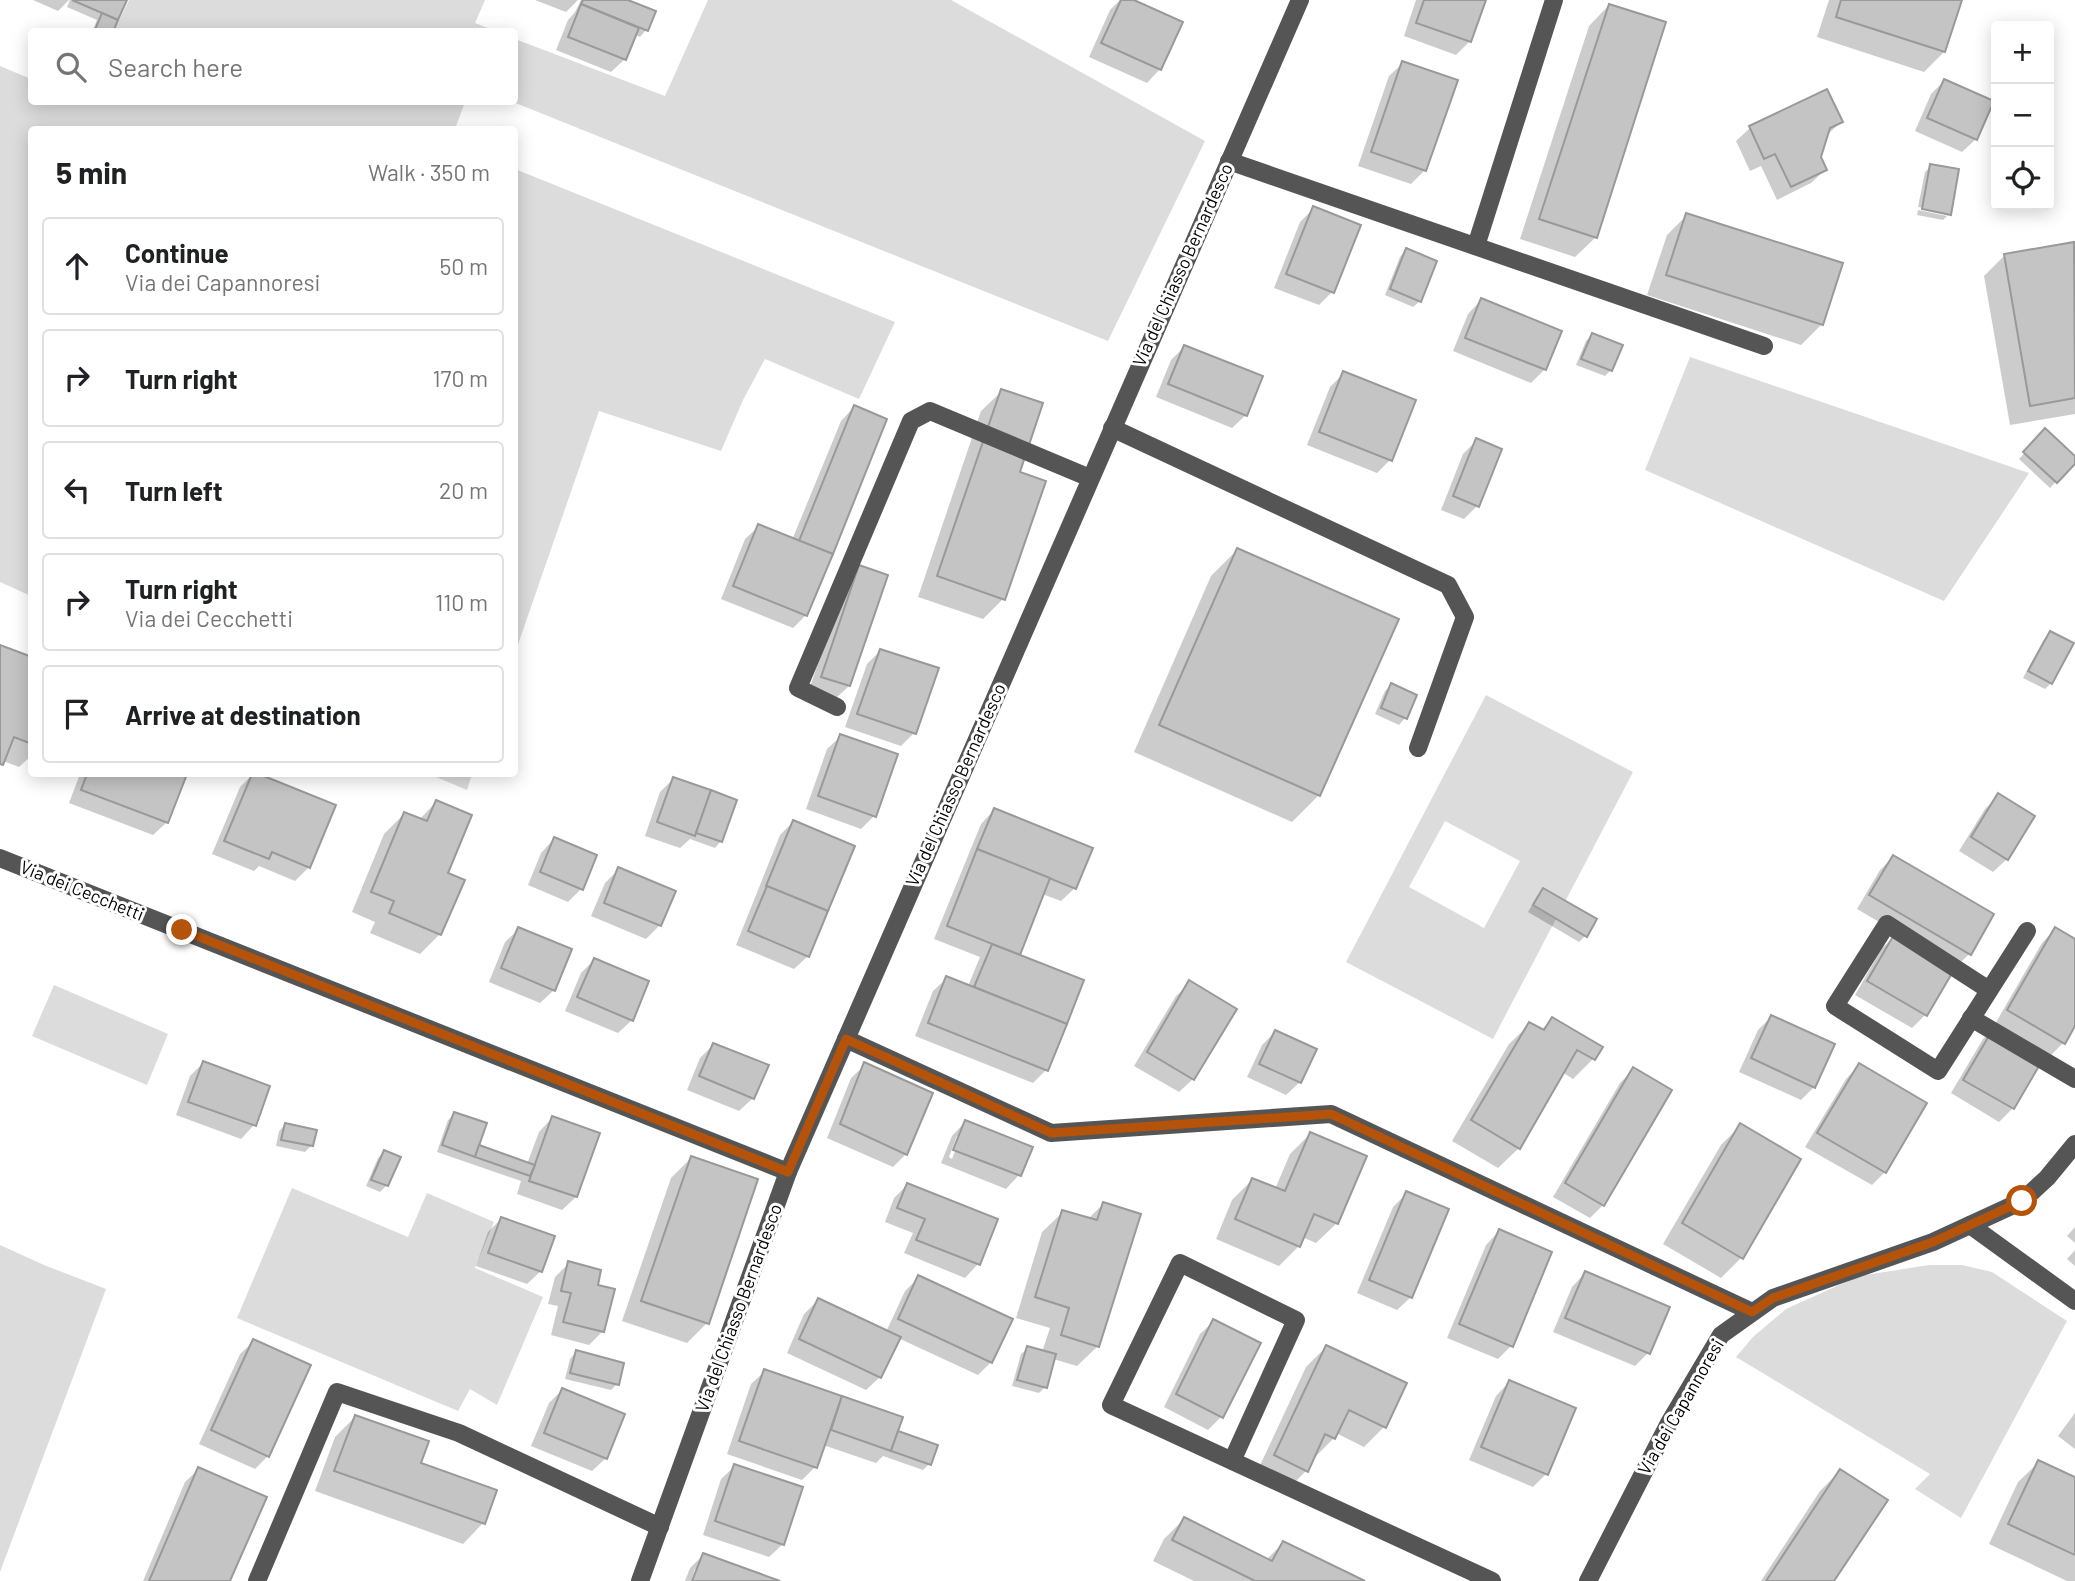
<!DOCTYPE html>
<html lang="en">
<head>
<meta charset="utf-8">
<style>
	:root { --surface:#fff; --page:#f6f6f6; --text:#202124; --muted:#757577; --line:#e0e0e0 }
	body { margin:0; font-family:Barlow,sans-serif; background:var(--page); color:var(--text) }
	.controls { position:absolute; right:21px; top:21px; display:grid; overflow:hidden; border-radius:7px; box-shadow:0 4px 18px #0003 }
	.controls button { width:63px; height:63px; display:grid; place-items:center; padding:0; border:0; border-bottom:2px solid var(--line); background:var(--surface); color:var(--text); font:35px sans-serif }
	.stop { position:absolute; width:21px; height:21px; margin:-16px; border:5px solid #b45309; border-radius:50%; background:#fff }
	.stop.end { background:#b45309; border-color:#fff; box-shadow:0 2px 7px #0008 }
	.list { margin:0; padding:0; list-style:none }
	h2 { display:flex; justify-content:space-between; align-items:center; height:91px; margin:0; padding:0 28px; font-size:30px }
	h2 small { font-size:23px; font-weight:400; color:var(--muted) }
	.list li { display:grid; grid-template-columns:46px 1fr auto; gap:21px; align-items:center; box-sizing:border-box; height:98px; margin:0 14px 14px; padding:0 14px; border:2px solid var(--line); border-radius:7px }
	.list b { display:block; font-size:26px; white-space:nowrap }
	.list p { margin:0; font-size:23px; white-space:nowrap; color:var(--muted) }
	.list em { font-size:23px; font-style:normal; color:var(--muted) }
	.icon { flex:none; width:38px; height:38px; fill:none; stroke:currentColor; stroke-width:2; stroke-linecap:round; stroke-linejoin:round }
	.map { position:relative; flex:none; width:2075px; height:1581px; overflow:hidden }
	.search { position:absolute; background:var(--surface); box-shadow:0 4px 18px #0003; left:28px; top:28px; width:490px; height:77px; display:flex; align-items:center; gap:18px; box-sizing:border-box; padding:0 24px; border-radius:7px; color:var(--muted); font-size:26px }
	.panel { position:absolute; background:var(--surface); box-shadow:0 4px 18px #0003; left:28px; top:126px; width:490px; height:651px; border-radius:7px }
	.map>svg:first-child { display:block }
</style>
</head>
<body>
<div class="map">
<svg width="2075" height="1581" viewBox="0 0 2075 1581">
	<rect width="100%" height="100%" fill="#fff"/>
	<g fill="#dcdcdc" fill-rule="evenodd">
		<path d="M129 0H485L475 23 496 31H114Z"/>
		<path d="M708 0H951L1205 141 1108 341 513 102 515 39 665 96Z"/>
		<path d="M0 66 31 79 32 102H465L455 129 32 130 31 596 0 582Z"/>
		<path d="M515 169 895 322 859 399 765 359 743 400 721 451 599 411 515 653Z"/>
		<path d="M1690 357 2029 473 1944 601 1645 470Z"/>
		<path d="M1486 695 1633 772 1493 1039 1346 962ZM1445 821 1520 861 1484 928 1409 887Z"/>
		<path d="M429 774H472L467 790Z"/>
		<path d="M54 985 168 1034 147 1085 32 1036Z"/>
		<path d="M292 1188 408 1237 427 1193 494 1222 475 1268 543 1297 497 1405 470 1389 458 1411 237 1318Z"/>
		<path d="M0 1245 44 1265 106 1289 0 1572Z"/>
		<path d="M1929 1265H1962L1992 1272 2067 1321 1961 1518 1915 1489 1930 1474 1736 1357 1753 1337 1786 1309 1859 1276Z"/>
	</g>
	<g fill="#0003" fill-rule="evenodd">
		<path d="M33 0H69L58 11Z"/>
		<path d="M70 0H125L111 32H92L97 20 67 7Z"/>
		<path d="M535 0H578L566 12Z"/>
		<path d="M581 0H624L654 12 646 30 640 37 634 34 625 59 611 72 556 50 568 20 575 12Z"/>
		<path d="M1120 0H1130L1160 69 1147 83 1089 57 1110 10Z"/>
		<path d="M1416 0H1484L1470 41 1456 55 1404 36Z"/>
		<path d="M1829 0H1961L1944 52 1924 72 1817 37Z"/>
		<path d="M1609 5 1596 237 1575 257 1520 239 1589 26Z"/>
		<path d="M1403 63 1425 170 1411 184 1358 166 1389 76Z"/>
		<path d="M1944 81 1976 139 1962 152 1915 131 1931 94Z"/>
		<path d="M1841 122 1827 135 1819 157 1825 170 1811 183 1777 200 1761 166 1750 171 1736 141 1750 128Z"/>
		<path d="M1931 166 1949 214 1943 220 1917 215 1918 210 1947 216V212L1918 207 1925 172Z"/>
		<path d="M1314 208 1332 292 1319 305 1274 288 1300 222Z"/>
		<path d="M1687 215 1822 324 1801 345 1647 295 1667 235Z"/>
		<path d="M2072 244 2075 260V414L2010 425 1984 276 2005 255Z"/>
		<path d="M1406 250 1420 301 1413 307 1385 295 1400 257Z"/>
		<path d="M1481 300 1545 369 1531 383 1453 351 1468 314Z"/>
		<path d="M1592 335 1611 370 1605 376 1576 365 1586 341Z"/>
		<path d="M1184 347 1246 415 1232 428 1156 397 1171 360Z"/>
		<path d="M1344 373 1390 460 1377 473 1307 445 1330 387Z"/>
		<path d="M1002 391 1018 473 1003 599 983 619 918 597 981 411Z"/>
		<path d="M854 407 806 615 793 628 721 599 745 539 759 526 792 540 841 421Z"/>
		<path d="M2045 431 2075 458V461L2050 488 2019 459Z"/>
		<path d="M1477 440V506L1464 519 1441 510 1463 454Z"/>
		<path d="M1237 550 1319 795 1292 822 1134 752 1211 576Z"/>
		<path d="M860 567 849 686 835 699 809 690 846 581Z"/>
		<path d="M2050 633 2051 683 2045 689 2023 678 2044 639Z"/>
		<path d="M0 647 32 659V755L19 767 3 761 0 766Z"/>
		<path d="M880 651 914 733 901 746 845 727 867 664Z"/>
		<path d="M1391 685 1415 696 1405 718 1399 725 1375 714 1385 691Z"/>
		<path d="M841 736 874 816 861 829 806 809 827 749Z"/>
		<path d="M80 774H186L167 822 153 835 69 803Z"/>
		<path d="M253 774 334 806 309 867 295 881 259 866 254 871 212 854 240 787Z"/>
		<path d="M673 779 721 841 715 848 690 839 680 848 645 836 660 792Z"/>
		<path d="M1998 796 2007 859 1993 872 1959 851 1985 809Z"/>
		<path d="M436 802 446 874 440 934 420 954 370 933 375 922 352 912 384 834 404 814 419 820Z"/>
		<path d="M994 810 1075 888 1061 901 1042 894 1018 956 1082 981 1046 1070 1033 1083 915 1036 933 991 947 978 968 986 980 957 934 939 981 824Z"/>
		<path d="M793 822 808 956 794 969 736 945 780 835Z"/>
		<path d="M554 839 581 889 568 902 528 885 541 853Z"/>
		<path d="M1893 857 1969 954 1956 967 1925 1015 1912 1028 1855 995 1882 948 1898 933 1857 909 1880 870Z"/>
		<path d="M619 869 660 925 646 939 591 916 605 883Z"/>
		<path d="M1544 890 1585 936 1579 942 1528 912 1537 896Z"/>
		<path d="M519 929 554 990 540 1003 489 982 505 942Z"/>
		<path d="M2055 929 2075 941V1023L2063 1043 2050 1056 2045 1053 2013 1108 1999 1122 1951 1093 1983 1039 1997 1025 1995 1024 2042 943Z"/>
		<path d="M594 960 632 1020 618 1033 565 1011 581 973Z"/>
		<path d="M1190 983 1193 1079 1179 1092 1134 1066 1176 996Z"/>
		<path d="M1771 1017 1814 1087 1801 1100 1739 1072 1758 1030Z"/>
		<path d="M1552 1019 1593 1059 1573 1079 1562 1072 1519 1148 1498 1168 1452 1141 1509 1044 1530 1024 1541 1030Z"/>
		<path d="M1275 1032 1300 1082 1286 1095 1247 1077 1262 1045Z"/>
		<path d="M713 1045 753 1098 739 1111 687 1090 700 1058Z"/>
		<path d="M203 1063 268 1087 254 1125 241 1139 176 1115 190 1076Z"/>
		<path d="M865 1065 906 1154 893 1167 827 1138 851 1078Z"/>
		<path d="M1859 1065 1885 1172 1872 1185 1805 1147 1846 1079Z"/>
		<path d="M1634 1069 1603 1205 1590 1218 1553 1197 1620 1083Z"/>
		<path d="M454 1114 477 1146 527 1164 539 1132 552 1118 576 1197 562 1210 517 1194 521 1181 437 1152 448 1120Z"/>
		<path d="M965 1122 1030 1148 1019 1175 1006 1189 941 1163 952 1136ZM957 1136H961L952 1159 949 1157Z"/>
		<path d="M285 1125 312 1145 305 1152 276 1146 279 1131Z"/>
		<path d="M1741 1125V1258L1721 1278 1663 1244 1721 1145Z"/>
		<path d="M1310 1134 1337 1223 1316 1243 1302 1237 1299 1246 1279 1266 1216 1239 1232 1200 1252 1180 1275 1189 1290 1154Z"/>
		<path d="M384 1152 387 1185 380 1192 366 1186 378 1158Z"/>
		<path d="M691 1158 707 1323 687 1343 622 1321 671 1178Z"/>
		<path d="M907 1185 996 1220 978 1264 965 1278 904 1253 913 1233 885 1222 894 1198Z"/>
		<path d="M1407 1193 1411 1297 1397 1310 1357 1293 1393 1207Z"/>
		<path d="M1103 1204 1098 1346 1077 1366 1053 1359 1045 1387 1039 1393 1012 1386 1021 1354 1028 1348 1042 1352 1050 1328 1016 1318 1042 1232 1063 1212 1088 1219Z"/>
		<path d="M501 1219 541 1271 527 1284 476 1266 488 1232Z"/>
		<path d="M2075 1227V1243L2067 1236Z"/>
		<path d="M1499 1231 1511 1346 1498 1359 1447 1338 1486 1245Z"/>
		<path d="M2075 1250V1266L2067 1259Z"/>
		<path d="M569 1263 595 1286 603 1331 589 1345 551 1335 558 1306 548 1304 555 1277Z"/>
		<path d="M1585 1273 1648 1353 1635 1366 1553 1332 1572 1287Z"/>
		<path d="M919 1277 991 1362 978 1375 898 1338 880 1377 866 1390 787 1353 804 1314 818 1300 886 1332 905 1291Z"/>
		<path d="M1214 1321 1221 1417 1208 1430 1164 1407 1200 1334Z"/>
		<path d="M254 1341 268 1456 255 1469 199 1444 240 1354Z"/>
		<path d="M1326 1347 1384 1427 1364 1447 1336 1433 1334 1438 1314 1458 1306 1471 1286 1491 1255 1476 1306 1367Z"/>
		<path d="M576 1352 617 1384 611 1390 565 1379 570 1359Z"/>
		<path d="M765 1371 900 1418 893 1438 929 1464 923 1470 883 1456 876 1463 823 1445 815 1467 802 1480 727 1454 751 1384Z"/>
		<path d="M1509 1382 1546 1474 1533 1487 1469 1460 1496 1396Z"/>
		<path d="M562 1390 606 1458 592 1471 531 1446 549 1403Z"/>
		<path d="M2075 1413V1449L2058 1436Z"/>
		<path d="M355 1417 419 1464 483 1523 463 1544 315 1491 335 1437Z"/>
		<path d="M2039 1462 2075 1479V1581H2067L1989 1544 2018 1482Z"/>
		<path d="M735 1466 783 1544 769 1557 703 1535 721 1479Z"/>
		<path d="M199 1469 229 1581H143L185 1482Z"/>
		<path d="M1840 1471 1832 1581H1761L1820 1491Z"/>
		<path d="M1184 1519 1266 1560 1283 1543 1361 1581H1194L1153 1561 1164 1539Z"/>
		<path d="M703 1555 775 1581H694L699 1569H695L691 1581H685L690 1568Z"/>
	</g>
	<g fill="#c4c4c4" stroke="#999" stroke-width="2">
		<path d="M72 0H127L118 20Z"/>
		<path d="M583 0H628L656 11 648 31 581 4Z"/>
		<path d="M1121 0H1134L1183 22 1161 70 1101 43Z"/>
		<path d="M1424 0H1486L1471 42 1416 23Z"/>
		<path d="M1841 0H1962L1945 52 1836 17Z"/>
		<path d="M581 4 639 28 626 60 568 37Z"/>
		<path d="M1609 4 1666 22 1597 238 1539 219Z"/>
		<path d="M102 13 118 20 113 32H94Z"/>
		<path d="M1402 61 1458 80 1426 171 1371 152Z"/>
		<path d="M1944 79 1994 101 1977 140 1927 118Z"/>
		<path d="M1827 89 1843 122 1830 128 1821 157 1827 170 1791 187 1775 154 1764 159 1749 126Z"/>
		<path d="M1930 164 1959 169 1951 215 1922 209Z"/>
		<path d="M1313 206 1361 225 1334 293 1286 274Z"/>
		<path d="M1686 213 1843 263 1823 325 1666 275Z"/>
		<path d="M2074 242 2075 398 2030 406 2004 254Z"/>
		<path d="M1406 248 1437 261 1421 302 1390 289Z"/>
		<path d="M1481 298 1562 331 1546 370 1465 338Z"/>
		<path d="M1592 333 1623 345 1612 371 1581 359Z"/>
		<path d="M1184 345 1263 376 1247 416 1168 384Z"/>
		<path d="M1343 371 1416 400 1392 461 1319 432Z"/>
		<path d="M1001 389 1043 403 1020 472 1046 481 1005 600 937 576Z"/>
		<path d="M854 405 887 419 833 554 799 541Z"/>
		<path d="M2045 428 2075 456V464L2057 483 2023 452Z"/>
		<path d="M1476 438 1502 449 1479 507 1453 496Z"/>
		<path d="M758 524 833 554 807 616 733 586Z"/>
		<path d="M1237 548 1399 619 1320 796 1159 725Z"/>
		<path d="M859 565 888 575 850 686 821 677Z"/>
		<path d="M2050 631 2074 643 2052 684 2028 671Z"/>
		<path d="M0 645 32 657V744L14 737 3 765 0 764Z"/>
		<path d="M880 649 939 668 916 734 857 714Z"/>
		<path d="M1391 683 1417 695 1407 719 1381 708Z"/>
		<path d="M840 734 898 754 876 817 818 796Z"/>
		<path d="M87 774H187L168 823 81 790Z"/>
		<path d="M252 774H259L336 805 310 868 272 852 269 859 224 841Z"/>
		<path d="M673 777 711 790 695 836 657 822Z"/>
		<path d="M711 790 737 800 722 842 696 833Z"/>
		<path d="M1998 793 2035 816 2008 860 1971 837Z"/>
		<path d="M436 800 472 815 448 873 465 880 441 935 389 913 394 901 371 892 404 812 427 821Z"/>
		<path d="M994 808 1093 848 1076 889 977 849Z"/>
		<path d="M793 820 855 846 828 911 766 886Z"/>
		<path d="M554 837 597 855 583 890 540 872Z"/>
		<path d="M977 849 1050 878 1020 955 947 926Z"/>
		<path d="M1893 855 1994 914 1971 955 1869 895Z"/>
		<path d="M618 867 676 891 661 926 604 903Z"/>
		<path d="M767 886 828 911 809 957 748 931Z"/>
		<path d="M1543 888 1597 919 1587 937 1533 905Z"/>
		<path d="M518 927 572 949 555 991 501 968Z"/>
		<path d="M2055 927 2075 939V1026L2065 1044 2007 1010Z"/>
		<path d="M1895 933 1955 968 1927 1016 1867 981Z"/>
		<path d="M992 944 1084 980 1067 1024 974 987Z"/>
		<path d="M594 958 649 981 633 1021 577 997Z"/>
		<path d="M946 976 1067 1024 1048 1071 928 1023Z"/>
		<path d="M1189 980 1237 1009 1194 1080 1147 1052Z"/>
		<path d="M1771 1015 1835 1044 1815 1088 1751 1058Z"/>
		<path d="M1552 1017 1603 1047 1595 1060 1577 1050 1520 1149 1471 1120 1529 1022 1544 1030Z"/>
		<path d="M1996 1024 2046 1054 2014 1109 1963 1080Z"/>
		<path d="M1275 1030 1317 1049 1301 1083 1259 1064Z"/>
		<path d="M713 1043 769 1065 754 1099 699 1076Z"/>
		<path d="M203 1061 270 1086 256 1126 188 1102Z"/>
		<path d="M864 1062 933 1093 907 1155 840 1124Z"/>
		<path d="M1859 1063 1927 1103 1886 1173 1817 1133Z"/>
		<path d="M1633 1067 1672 1090 1604 1206 1565 1183Z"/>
		<path d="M454 1112 487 1123 475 1157 442 1145Z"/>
		<path d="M552 1116 600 1133 577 1197 529 1181Z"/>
		<path d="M965 1120 1033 1147 1021 1176 953 1150Z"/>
		<path d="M285 1123 317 1130 313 1146 281 1140Z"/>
		<path d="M1740 1123 1801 1159 1743 1259 1682 1223Z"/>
		<path d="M1310 1132 1367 1156 1338 1224 1314 1214 1300 1247 1235 1219 1252 1178 1285 1191Z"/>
		<path d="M479 1145 535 1165 530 1176 475 1157Z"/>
		<path d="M384 1150 401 1157 388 1186 371 1180Z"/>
		<path d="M691 1156 758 1179 709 1324 641 1301Z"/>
		<path d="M907 1183 998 1219 980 1265 916 1240 925 1219 897 1208Z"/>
		<path d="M1406 1191 1449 1209 1412 1298 1369 1280Z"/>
		<path d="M1103 1202 1141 1214 1099 1347 1061 1335 1069 1308 1035 1297 1062 1210 1097 1220Z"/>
		<path d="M501 1217 555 1236 542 1272 488 1253Z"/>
		<path d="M1499 1229 1552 1252 1513 1347 1459 1324Z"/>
		<path d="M568 1261 601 1270 598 1285 615 1289 604 1332 563 1322 571 1293 561 1291Z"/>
		<path d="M1585 1271 1670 1307 1650 1354 1565 1318Z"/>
		<path d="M918 1275 1013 1319 992 1363 898 1319Z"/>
		<path d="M818 1298 901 1337 881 1378 799 1339Z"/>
		<path d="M1213 1319 1261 1343 1223 1418 1176 1394Z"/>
		<path d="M253 1339 311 1365 269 1457 211 1430Z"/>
		<path d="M1326 1345 1407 1383 1386 1428 1349 1410 1335 1439 1325 1434 1308 1472 1274 1455Z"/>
		<path d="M1027 1346 1056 1354 1047 1388 1017 1380Z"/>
		<path d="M576 1350 624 1363 619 1385 570 1373Z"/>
		<path d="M764 1369 842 1396 817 1468 739 1441Z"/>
		<path d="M1509 1380 1576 1408 1548 1475 1481 1447Z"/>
		<path d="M562 1388 625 1414 607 1459 544 1433Z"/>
		<path d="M842 1396 903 1417 891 1451 831 1430Z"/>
		<path d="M355 1415 429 1441 421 1463 497 1490 485 1524 334 1471Z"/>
		<path d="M898 1431 938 1445 931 1465 891 1451Z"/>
		<path d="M2038 1460 2075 1477V1555L2008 1524Z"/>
		<path d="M734 1464 803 1487 784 1545 715 1521Z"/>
		<path d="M198 1467 267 1497 230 1581H149Z"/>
		<path d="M1840 1469 1888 1500 1834 1581H1766Z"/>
		<path d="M1184 1517 1272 1561 1283 1541 1365 1581H1255L1172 1540Z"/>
		<path d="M703 1553 780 1581H692Z"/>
	</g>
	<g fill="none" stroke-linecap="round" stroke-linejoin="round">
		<g stroke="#555" stroke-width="18">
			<path d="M1229 161 1764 346"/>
			<path d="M1476 246 1554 0"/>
			<path d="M1112 428 1448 585 1465 617 1418 748"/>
			<path d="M837 707 798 688 911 421 930 411 1090 478"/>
			<path d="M0 858 788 1172"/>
			<path d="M1989 990 1887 924 1835 1006 1938 1071 2027 931"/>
			<path d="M1971 1018 2075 1079"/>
			<path d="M846 1039 1051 1133 1331 1114 1752 1312"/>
			<path d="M1970 1225 2075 1301"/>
			<path d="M1232 1461 1296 1320 1180 1263 1111 1405 1492 1581"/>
			<path d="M257 1581 337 1392 459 1433 660 1527"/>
			<path d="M640 1581 788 1172 1300 0"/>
			<path d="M1588 1581 1669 1423 1721 1335 1773 1298 1933 1242 2022 1201 2047 1178 2075 1144"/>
		</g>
	</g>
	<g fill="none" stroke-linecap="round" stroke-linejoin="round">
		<path stroke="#b45309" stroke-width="9" d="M182 930 788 1172 846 1039 1051 1133 1331 1114 1752 1312 1773 1298 1933 1242 2022 1201"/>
	</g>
	<g text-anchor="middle" stroke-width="6" stroke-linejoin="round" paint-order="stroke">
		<g font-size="18" fill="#000" stroke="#fff">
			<text transform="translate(1183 265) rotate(-66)" y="6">Via del Chiasso Bernardesco</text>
			<text transform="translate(956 785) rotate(-66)" y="6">Via del Chiasso Bernardesco</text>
			<text transform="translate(82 891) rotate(22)" y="6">Via dei Cecchetti</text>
			<text transform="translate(739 1308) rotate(-70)" y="6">Via del Chiasso Bernardesco</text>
			<text transform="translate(1681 1407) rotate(-60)" y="6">Via dei Capannoresi</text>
		</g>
	</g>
</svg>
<div class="controls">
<button>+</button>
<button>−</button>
<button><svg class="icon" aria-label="locate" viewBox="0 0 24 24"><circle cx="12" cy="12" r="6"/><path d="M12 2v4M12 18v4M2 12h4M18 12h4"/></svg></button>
</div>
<div class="stop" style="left:2022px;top:1201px"></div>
<div class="stop end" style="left:182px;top:930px"></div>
<div class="search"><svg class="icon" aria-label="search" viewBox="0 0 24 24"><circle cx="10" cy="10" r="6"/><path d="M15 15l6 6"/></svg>Search here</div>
<section class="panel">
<h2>5 min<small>Walk · 350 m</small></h2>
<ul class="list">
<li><svg class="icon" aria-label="ahead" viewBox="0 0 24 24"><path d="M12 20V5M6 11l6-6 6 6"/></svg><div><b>Continue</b><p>Via dei Capannoresi</p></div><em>50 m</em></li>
<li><svg class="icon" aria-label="right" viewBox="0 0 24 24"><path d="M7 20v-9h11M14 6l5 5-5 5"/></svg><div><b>Turn right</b></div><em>170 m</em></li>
<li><svg class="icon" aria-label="left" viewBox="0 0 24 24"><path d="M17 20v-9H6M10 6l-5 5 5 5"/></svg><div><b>Turn left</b></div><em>20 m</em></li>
<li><svg class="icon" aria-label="right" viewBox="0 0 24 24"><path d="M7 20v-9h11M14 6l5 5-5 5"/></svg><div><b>Turn right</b><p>Via dei Cecchetti</p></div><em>110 m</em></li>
<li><svg class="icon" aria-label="arrive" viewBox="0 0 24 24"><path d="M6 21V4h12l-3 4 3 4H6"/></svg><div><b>Arrive at destination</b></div></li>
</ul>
</section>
</div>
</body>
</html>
